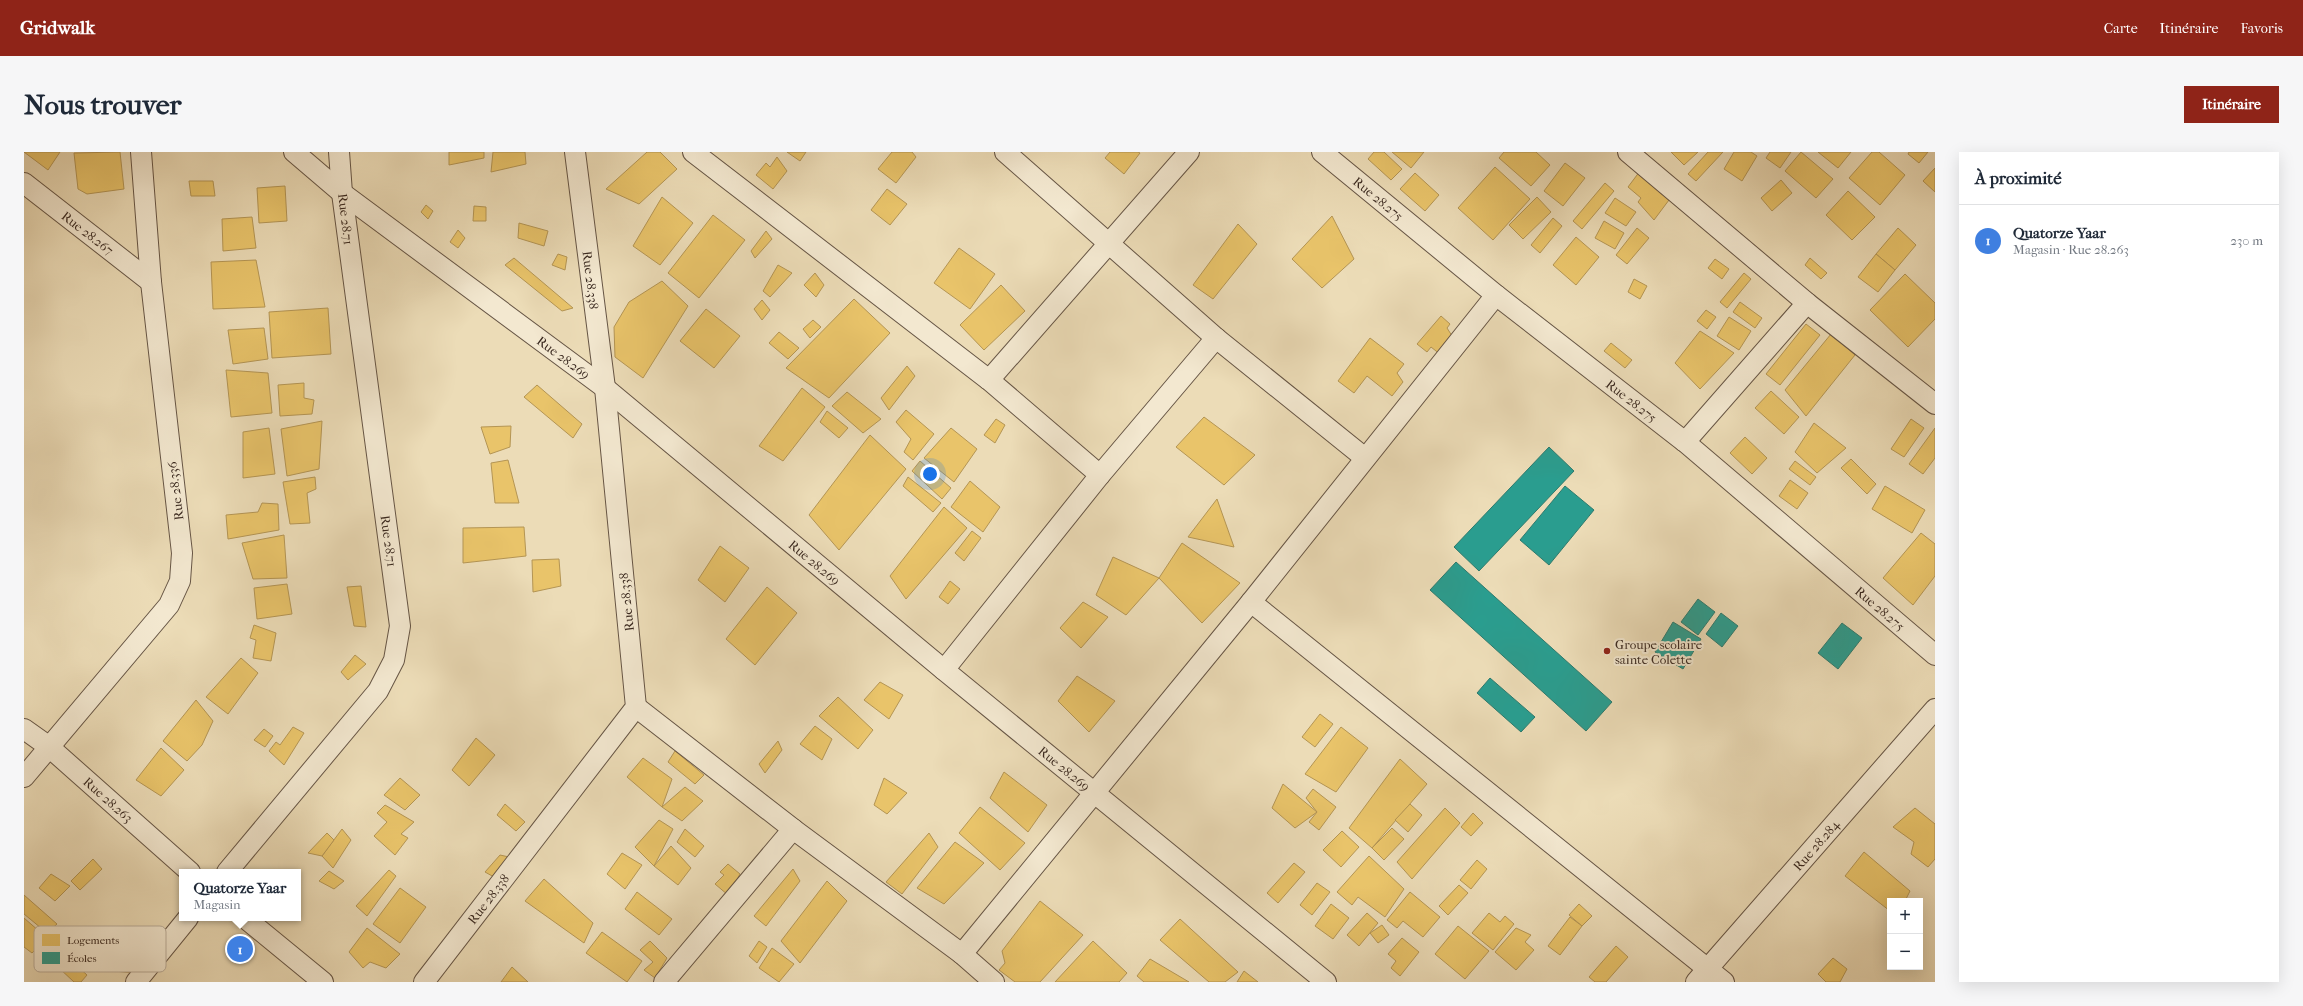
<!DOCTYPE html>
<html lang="fr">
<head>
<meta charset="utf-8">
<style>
	:root { --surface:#fff; --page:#f6f6f7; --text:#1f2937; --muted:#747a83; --line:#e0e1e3; --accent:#8f2418 }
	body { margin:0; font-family:"IM FELL French Canon",serif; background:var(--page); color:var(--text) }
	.controls { position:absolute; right:12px; bottom:12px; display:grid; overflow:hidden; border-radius:0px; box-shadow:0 4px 16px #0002 }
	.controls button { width:36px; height:36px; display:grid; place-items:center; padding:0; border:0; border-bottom:1px solid var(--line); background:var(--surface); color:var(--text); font:20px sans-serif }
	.you { position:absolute; left:906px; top:322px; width:14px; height:14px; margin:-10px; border:3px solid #fff; border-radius:50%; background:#1a73e8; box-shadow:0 0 0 6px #1a73e833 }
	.badge { display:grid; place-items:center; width:26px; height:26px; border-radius:50%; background:var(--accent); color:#fff; font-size:13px; font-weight:700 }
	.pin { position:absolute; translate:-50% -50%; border:2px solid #fff; box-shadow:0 1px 4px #0006 }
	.popup { position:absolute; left:155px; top:717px; width:122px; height:52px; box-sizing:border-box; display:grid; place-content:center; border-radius:0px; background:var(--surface); filter:drop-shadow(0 1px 3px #0005); font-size:13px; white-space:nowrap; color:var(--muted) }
	.popup b { font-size:15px; color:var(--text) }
	.popup::after { content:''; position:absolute; left:50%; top:100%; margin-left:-8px; border:8px solid transparent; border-top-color:var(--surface) }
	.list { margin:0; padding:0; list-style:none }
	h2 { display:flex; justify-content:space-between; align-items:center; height:52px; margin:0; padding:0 16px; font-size:17px }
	h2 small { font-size:13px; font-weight:400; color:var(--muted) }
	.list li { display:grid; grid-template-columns:26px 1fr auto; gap:12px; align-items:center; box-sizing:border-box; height:72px; padding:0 16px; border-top:1px solid var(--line) }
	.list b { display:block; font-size:15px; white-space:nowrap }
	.list p { margin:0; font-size:13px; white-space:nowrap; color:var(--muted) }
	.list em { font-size:13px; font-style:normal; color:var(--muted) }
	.map { position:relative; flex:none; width:1911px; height:830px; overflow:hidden; border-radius:0px }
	header { display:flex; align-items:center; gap:24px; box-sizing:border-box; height:56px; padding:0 20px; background:var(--accent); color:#fff }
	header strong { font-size:19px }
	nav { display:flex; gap:22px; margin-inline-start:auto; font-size:14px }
	.intro { display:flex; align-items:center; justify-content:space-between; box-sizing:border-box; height:96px; padding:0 24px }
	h1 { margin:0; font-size:28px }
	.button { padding:10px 18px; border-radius:0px; background:var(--accent); color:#fff; font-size:14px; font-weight:700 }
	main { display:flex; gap:24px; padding:0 24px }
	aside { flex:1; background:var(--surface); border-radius:0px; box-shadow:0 4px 16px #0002 }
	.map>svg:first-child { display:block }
</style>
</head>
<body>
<header>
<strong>Gridwalk</strong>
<nav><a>Carte</a><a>Itinéraire</a><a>Favoris</a></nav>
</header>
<div class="intro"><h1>Nous trouver</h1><a class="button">Itinéraire</a></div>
<main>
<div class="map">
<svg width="1911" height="830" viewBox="0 0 1911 830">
	<rect width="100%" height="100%" fill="#ecdcb7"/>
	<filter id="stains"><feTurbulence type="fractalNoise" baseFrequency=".005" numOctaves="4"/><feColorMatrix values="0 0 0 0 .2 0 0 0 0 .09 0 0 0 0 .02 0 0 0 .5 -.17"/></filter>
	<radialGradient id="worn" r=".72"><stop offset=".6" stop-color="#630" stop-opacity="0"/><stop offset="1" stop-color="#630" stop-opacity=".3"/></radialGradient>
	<g fill="#e9c46a" stroke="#b49554">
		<path d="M0 0H36L24 18Z"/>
		<path d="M96 0 100 37 63 42 54 37 50 1Z"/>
		<path d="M425 0H460V6L425 13Z"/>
		<path d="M469 0H501L502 12 467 20Z"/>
		<path d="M623 0H636L653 17 615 52 582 37Z"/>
		<path d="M763 0H782L776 9Z"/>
		<path d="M868 0H888L892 5 872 31 854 17Z"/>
		<path d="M1086 0H1114L1116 1 1100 22 1081 6Z"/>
		<path d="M1350 0H1360L1378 17 1367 28 1344 7Z"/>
		<path d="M1368 0H1400L1387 16Z"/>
		<path d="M1480 0H1512L1526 13 1507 34 1475 6Z"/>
		<path d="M1647 0H1674L1660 13Z"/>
		<path d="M1684 0H1699L1672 29 1664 22Z"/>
		<path d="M1710 0H1727L1733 4 1718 29 1700 17Z"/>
		<path d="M1746 0H1767L1756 16 1742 6Z"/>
		<path d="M1777 0 1809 27 1792 46 1761 19Z"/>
		<path d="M1794 0H1827L1814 16Z"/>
		<path d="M1848 0H1855L1881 23 1856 53 1825 26Z"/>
		<path d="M1885 0H1904L1895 11 1884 2Z"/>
		<path d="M753 5 763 19 749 37 732 23 742 11 746 15Z"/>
		<path d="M1541 11 1561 26 1539 54 1520 39Z"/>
		<path d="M1471 15 1506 47 1469 88 1434 56Z"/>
		<path d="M1911 16V40L1899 29Z"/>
		<path d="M1616 19 1648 44 1630 68 1614 50 1617 46 1604 35Z"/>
		<path d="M1391 21 1415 43 1401 59 1376 37Z"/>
		<path d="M1757 28 1768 41 1748 59 1737 46Z"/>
		<path d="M165 29H189L191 44H167Z"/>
		<path d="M1581 31 1590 39 1558 77 1549 69Z"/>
		<path d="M261 34 263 69 235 71 233 36Z"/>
		<path d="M863 37 883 52 866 73 847 58Z"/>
		<path d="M1824 39 1851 65 1828 88 1802 63Z"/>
		<path d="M638 45 669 71 636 113 609 94Z"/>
		<path d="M1513 45 1527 60 1499 87 1485 73Z"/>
		<path d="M1591 46 1612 60 1602 74 1581 61Z"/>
		<path d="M402 53 409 59 404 67 397 60Z"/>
		<path d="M450 54 462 55V69H449Z"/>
		<path d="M689 63 721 88 675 146 644 121Z"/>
		<path d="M1308 64 1330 107 1298 136 1268 107Z"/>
		<path d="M228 65 232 96 199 99 198 67Z"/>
		<path d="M1529 66 1538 74 1516 101 1507 93Z"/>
		<path d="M1580 69 1600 81 1591 97 1571 86Z"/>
		<path d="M495 71 524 79 520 94 494 86Z"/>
		<path d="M1214 72 1233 92 1189 147 1169 133Z"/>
		<path d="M1613 76 1625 86 1603 112 1592 103Z"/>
		<path d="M1874 76 1892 93 1871 118 1852 102Z"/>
		<path d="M434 78 441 86 434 96 426 90Z"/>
		<path d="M742 79 748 87 731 106 727 99Z"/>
		<path d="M1552 85 1575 105 1552 133 1529 113Z"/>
		<path d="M935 96 971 122 946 157 910 131Z"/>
		<path d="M534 102 543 105 541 118 528 113Z"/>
		<path d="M1852 102 1871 118 1854 140 1834 125Z"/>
		<path d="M490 106 549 156 538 159 481 113Z"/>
		<path d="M1786 106 1803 121 1797 127 1781 113Z"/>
		<path d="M1691 107 1705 117 1698 127 1684 116Z"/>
		<path d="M232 108 241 155 189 157 187 110Z"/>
		<path d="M754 113 768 121 746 145 739 139Z"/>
		<path d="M791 121 800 133 792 145 780 133Z"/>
		<path d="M1720 121 1727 127 1703 156 1696 150Z"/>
		<path d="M1881 122 1911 151V167L1884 195 1846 158Z"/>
		<path d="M1610 127 1623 134 1616 147 1604 140Z"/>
		<path d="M638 129 664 154 619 226 591 205 590 175 605 150Z"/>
		<path d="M977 133 1001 159 960 198 936 173Z"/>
		<path d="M830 147 866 181 805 246 762 216Z"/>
		<path d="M738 148 746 158 738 168 730 157Z"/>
		<path d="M1716 150 1738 166 1731 176 1709 160Z"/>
		<path d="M304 156 307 202 248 206 245 160Z"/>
		<path d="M682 157 716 184 690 216 656 189Z"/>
		<path d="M1682 158 1692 165 1683 177 1673 169Z"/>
		<path d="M1417 164 1426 172 1423 176 1430 187 1417 203 1407 195 1403 200 1393 192Z"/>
		<path d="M1705 165 1727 179 1715 198 1693 184Z"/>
		<path d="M789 168 797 175 786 186 779 177Z"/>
		<path d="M1782 172 1796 183 1756 233 1742 222Z"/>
		<path d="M240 176 244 207 209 212 204 178Z"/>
		<path d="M1676 179 1710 201 1676 237 1651 211Z"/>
		<path d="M755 180 775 196 764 207 745 191Z"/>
		<path d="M1807 182 1831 203 1782 264 1761 238Z"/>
		<path d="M1346 186 1380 212 1373 221 1379 230 1368 244 1343 224 1330 241 1314 229Z"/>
		<path d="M1587 191 1608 208 1601 216 1580 199Z"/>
		<path d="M883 214 891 224 865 258 857 246Z"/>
		<path d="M202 218 244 221 248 261 207 265Z"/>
		<path d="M280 231V246L290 248 288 262 256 264 254 233Z"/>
		<path d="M513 233 558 272 549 286 500 245Z"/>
		<path d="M778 236 801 255 759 309 735 294Z"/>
		<path d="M1747 239 1775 265 1760 282 1731 256Z"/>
		<path d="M823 240 857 267 839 281 808 254Z"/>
		<path d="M882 258 910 282 889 308 880 300 887 287 872 270Z"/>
		<path d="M803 259 824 276 815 286 796 270Z"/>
		<path d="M1180 265 1231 303 1200 333 1152 295Z"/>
		<path d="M972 267 981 273 971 291 960 283Z"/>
		<path d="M1887 267 1900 276 1880 305 1867 297Z"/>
		<path d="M298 269 295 317 263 324 257 277Z"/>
		<path d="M1790 271 1822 296 1793 321 1771 300Z"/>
		<path d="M487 274 486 295 466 302 457 275Z"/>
		<path d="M245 276 251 322 219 326V280Z"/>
		<path d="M927 276 953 297 930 330 900 306Z"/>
		<path d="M1911 276V306L1899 322 1885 312Z"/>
		<path d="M846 283 882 317 815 398 785 363Z"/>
		<path d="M1721 285 1743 306 1728 322 1706 301Z"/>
		<path d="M1827 307 1852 332 1843 342 1817 316Z"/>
		<path d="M484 308 495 351H471L467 311Z"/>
		<path d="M896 309 927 336 918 347 888 319Z"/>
		<path d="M1771 309 1792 325 1786 333 1765 317Z"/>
		<path d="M291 325 292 337 283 341 286 371 266 372 259 330Z"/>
		<path d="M884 325 917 351 909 360 879 334Z"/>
		<path d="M1766 328 1784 341 1773 357 1755 344Z"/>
		<path d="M946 329 976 355 959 380 927 355Z"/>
		<path d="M1861 334 1901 358 1888 381 1848 357Z"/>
		<path d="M1193 347 1210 395 1164 385Z"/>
		<path d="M238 351 254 352 255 378 204 387 202 363 234 360Z"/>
		<path d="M920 355 943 376 882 447 866 424Z"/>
		<path d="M500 375 502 404 439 411V376Z"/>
		<path d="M948 379 957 386 940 409 931 401Z"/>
		<path d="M1897 381 1911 392V424L1889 453 1859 426Z"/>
		<path d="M260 383 263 426 229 427 218 391Z"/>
		<path d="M1158 391 1216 431 1178 471 1135 426Z"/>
		<path d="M696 394 725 416 701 450 674 428Z"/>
		<path d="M1089 405 1135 426 1102 463 1072 443Z"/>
		<path d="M535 407 537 434 509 440 508 408Z"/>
		<path d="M926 429 936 437 924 452 915 445Z"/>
		<path d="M263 432 268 462 233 467 230 436Z"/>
		<path d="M337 434 342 475 330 474 323 435Z"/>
		<path d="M743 435 773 461 731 513 702 487Z"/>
		<path d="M1059 450 1084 465 1057 496 1036 476Z"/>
		<path d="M230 473 252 481 247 509 229 506 232 488 226 486Z"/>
		<path d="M331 503 342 512 324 528 317 520Z"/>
		<path d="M217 506 234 521 204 562 182 545Z"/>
		<path d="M1053 524 1091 549 1065 580 1034 549Z"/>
		<path d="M856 530 879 543 865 567 840 548Z"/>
		<path d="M814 545 849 578 834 597 795 564Z"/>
		<path d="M172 548 189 569 178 593 163 609 139 589Z"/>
		<path d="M1296 562 1309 572 1291 595 1278 585Z"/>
		<path d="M791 574 808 587 798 608 776 592Z"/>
		<path d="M269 575 280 581 260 613 245 599 252 590 256 593Z"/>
		<path d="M1317 575 1344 596 1312 640 1281 622Z"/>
		<path d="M240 577 249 584 241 595 230 588Z"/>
		<path d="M452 586 471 603 445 634 428 618Z"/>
		<path d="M754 589 758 598 741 621 735 612Z"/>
		<path d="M137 596 160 618 137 644 112 628Z"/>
		<path d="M651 599 680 623 671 632 644 610Z"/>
		<path d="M619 606 648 627 638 655 603 625Z"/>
		<path d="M1376 607 1403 632 1348 696 1325 676Z"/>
		<path d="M980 620 1023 653 1004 680 966 646Z"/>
		<path d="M376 626 396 643 381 658 360 643Z"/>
		<path d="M860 626 883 641 863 662 850 653Z"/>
		<path d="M1259 632 1293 660 1271 676 1248 656Z"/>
		<path d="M661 635 679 649 658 669 638 655Z"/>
		<path d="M1289 637 1312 655 1295 678 1285 670 1293 660 1282 646Z"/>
		<path d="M481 652 501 670 492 679 473 663Z"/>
		<path d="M1386 652 1398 663 1384 680 1371 668Z"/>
		<path d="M361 653 390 670 377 682 384 686 371 703 350 684 363 670 353 661Z"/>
		<path d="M956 655 1001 691 976 718 935 681Z"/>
		<path d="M1421 656 1436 671 1388 727 1373 710Z"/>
		<path d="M1891 656 1911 672V707L1904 715 1887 702 1890 690 1869 675Z"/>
		<path d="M1449 661 1459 671 1447 684 1437 675Z"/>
		<path d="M635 668 649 677 630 714 611 695Z"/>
		<path d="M1368 676 1380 687 1360 708 1348 696Z"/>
		<path d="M318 677 327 688 309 716 298 704Z"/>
		<path d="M661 677 680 694 671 705 653 690Z"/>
		<path d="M1318 679 1335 695 1317 715 1299 698Z"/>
		<path d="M303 681 310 688 298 704 284 701Z"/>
		<path d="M905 681 914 695 878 742 862 730Z"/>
		<path d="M931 690 960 711 920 752 893 736Z"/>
		<path d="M647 694 667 716 654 733 630 714Z"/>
		<path d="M1840 700 1886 739 1881 749H1866V759L1821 724Z"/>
		<path d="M598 701 618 713 601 737 583 722Z"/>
		<path d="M476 703 485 705 470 725 461 720Z"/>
		<path d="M1345 704 1380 737 1361 765 1334 745 1328 753 1313 740Z"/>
		<path d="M69 707 78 717 56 738 47 729Z"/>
		<path d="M1453 708 1463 717 1447 737 1436 728Z"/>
		<path d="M1270 711 1281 720 1254 751 1243 741Z"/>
		<path d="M704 712 716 722 704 743 691 732 700 723 696 720Z"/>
		<path d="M769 717 776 729 742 774 730 764Z"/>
		<path d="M365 718 372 724 343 764 332 754Z"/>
		<path d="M305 719 320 729 310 737 295 729Z"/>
		<path d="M27 722 46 734 31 749 15 736Z"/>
		<path d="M520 727 569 771 560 791 501 749Z"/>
		<path d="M803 729 823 749 776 811 757 789Z"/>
		<path d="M1293 731 1306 740 1288 763 1276 753Z"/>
		<path d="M1435 733 1444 741 1424 763 1415 754Z"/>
		<path d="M376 736 402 755 376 791 349 772Z"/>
		<path d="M613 740 648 767 635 783 601 757Z"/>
		<path d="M1386 740 1416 765 1399 785 1379 769 1373 776 1363 768Z"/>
		<path d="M0 743 33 772 23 781 0 762Z"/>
		<path d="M1016 749 1059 783 1016 830H991L975 818 981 811 978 799Z"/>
		<path d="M1307 752 1325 766 1309 787 1291 774Z"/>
		<path d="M1555 752 1568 764 1558 774 1545 763Z"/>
		<path d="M1343 761 1354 771 1335 794 1323 783Z"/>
		<path d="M1465 761 1476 770 1481 764 1490 772 1469 798 1448 781Z"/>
		<path d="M1546 765 1558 774 1536 803 1524 794Z"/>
		<path d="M0 766 23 786 8 801 0 795Z"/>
		<path d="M1156 767 1214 820 1201 830H1185L1136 788Z"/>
		<path d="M1358 773 1365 783 1354 791 1346 781Z"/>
		<path d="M1434 774 1465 799 1441 827 1411 802Z"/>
		<path d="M343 776 376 802 362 816 346 810 339 816 325 800Z"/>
		<path d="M1492 776 1507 783 1501 790 1510 798 1492 818 1471 800Z"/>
		<path d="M578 780 618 809 603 830 562 801Z"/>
		<path d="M1378 786 1395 800 1376 824 1367 816 1372 809 1364 802Z"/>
		<path d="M93 788 113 790 110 821 90 819Z"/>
		<path d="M626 789 643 806 631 826 620 818 629 810 616 798Z"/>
		<path d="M735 789 743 795 733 811 725 804Z"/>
		<path d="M1069 789 1103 821 1095 830H1031Z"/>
		<path d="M28 791 63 823 57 830H50L19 801Z"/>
		<path d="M1592 794 1604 805 1582 830H1571L1565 825Z"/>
		<path d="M748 796 770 812 755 830 735 816Z"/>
		<path d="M1809 806 1823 817 1816 830H1802L1794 822Z"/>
		<path d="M1126 807 1165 830H1120L1113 824Z"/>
		<path d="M488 815 504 830H477Z"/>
		<path d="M1220 819 1234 830H1213Z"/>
	</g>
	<g fill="#2a9d8f" stroke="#2e7a6d">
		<path d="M1525 295 1550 319 1455 419 1430 395Z"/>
		<path d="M1541 334 1570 358 1525 413 1496 388Z"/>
		<path d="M1432 410 1588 550 1562 579 1406 438Z"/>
		<path d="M1674 447 1691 460 1674 483 1657 470Z"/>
		<path d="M1697 461 1714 474 1698 495 1682 482Z"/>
		<path d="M1649 470 1677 487 1659 517 1631 500Z"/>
		<path d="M1818 471 1838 486 1814 517 1794 501Z"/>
		<path d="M1466 526 1511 565 1497 580 1453 541Z"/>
	</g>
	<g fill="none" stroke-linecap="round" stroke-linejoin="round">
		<defs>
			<g id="street">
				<path id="s1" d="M270 0 318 41 581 236 920 518 1302 830"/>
				<path d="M669 0 965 228 1076 323"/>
				<path d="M981 0 1192 186 1341 306"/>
				<path id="s2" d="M1298 0 1472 143 1661 290 1911 503"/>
				<path d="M1604 0 1783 151 1911 252"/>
				<path id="s3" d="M0 31 127 130"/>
				<path d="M965 228 1165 0"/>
				<path d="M1661 290 1783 151"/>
				<path d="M1227 450 1700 830"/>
				<path d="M920 518 1076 323 1192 186"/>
				<path d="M612 555 769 677 938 802 970 830"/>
				<path id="s4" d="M0 577 24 594 166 720"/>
				<path d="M0 625 145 453 156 429 158 401 127 130 117 0"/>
				<path d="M203 720 354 539 370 508 376 474 318 41 315 0"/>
				<path d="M221 766 299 830"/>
				<path d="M938 802 1227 450 1472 143"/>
				<path d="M112 830 164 766"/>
				<path id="s5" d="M400 830 612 555 581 236 551 0"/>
				<path d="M640 830 769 677"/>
				<path id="s6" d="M1672 830 1911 557"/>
			</g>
		</defs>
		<use href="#street" stroke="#665545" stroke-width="22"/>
		<use href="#street" stroke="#f3e8d0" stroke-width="20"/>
	</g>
	<circle fill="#8f2418" stroke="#f3e8d0" stroke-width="1.5" cx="1583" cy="499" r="4"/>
	<g text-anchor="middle" stroke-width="4" stroke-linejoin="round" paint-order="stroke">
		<g font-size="13" fill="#39281f" stroke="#f3e8d0">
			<text dy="5" stroke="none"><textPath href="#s2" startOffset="73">Rue 28.275</textPath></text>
			<text transform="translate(322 67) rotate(83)" y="5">Rue 28.71</text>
			<text dy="5" stroke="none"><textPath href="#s3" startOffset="81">Rue 28.267</textPath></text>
			<text transform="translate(567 128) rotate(83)" y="5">Rue 28.338</text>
			<text dy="5" stroke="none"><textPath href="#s1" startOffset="339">Rue 28.269</textPath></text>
			<text dy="5" stroke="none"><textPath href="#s2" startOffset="397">Rue 28.275</textPath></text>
			<text transform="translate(151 339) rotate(-97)" y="5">Rue 28.336</text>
			<text transform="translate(365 389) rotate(82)" y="5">Rue 28.71</text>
			<text dy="5" stroke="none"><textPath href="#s1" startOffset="663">Rue 28.269</textPath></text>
			<text transform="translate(602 450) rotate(-96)" y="5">Rue 28.338</text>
			<text dy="5" stroke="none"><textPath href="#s2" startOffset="721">Rue 28.275</textPath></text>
			<text dy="5" stroke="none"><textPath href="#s1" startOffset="987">Rue 28.269</textPath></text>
			<text dy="5" stroke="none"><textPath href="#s4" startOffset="110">Rue 28.263</textPath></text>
			<text dy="5" stroke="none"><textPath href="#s6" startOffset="182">Rue 28.284</textPath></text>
			<text dy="5" stroke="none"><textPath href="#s5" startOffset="105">Rue 28.338</textPath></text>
		</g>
		<g font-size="13" fill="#39281f" stroke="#f3e8d0" text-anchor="start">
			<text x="1591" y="497">Groupe scolaire<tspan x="1591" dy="15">sainte Colette</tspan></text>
		</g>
	</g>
	<rect x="10" y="774" width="132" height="46" rx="6" fill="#f3e8d0" stroke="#bbae9b" stroke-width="1"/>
	<rect x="18" y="782" width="18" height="12" fill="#e9c46a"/>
	<rect x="18" y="800" width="18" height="12" fill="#2a9d8f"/>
	<g font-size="11" fill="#39281f">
		<text x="43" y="792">Logements</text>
		<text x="43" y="810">Écoles</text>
	</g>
	<rect width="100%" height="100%" filter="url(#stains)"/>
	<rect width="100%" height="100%" fill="url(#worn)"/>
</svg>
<div class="controls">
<button>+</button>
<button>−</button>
</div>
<div class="you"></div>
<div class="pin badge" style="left:216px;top:797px;background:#3f7fe0">1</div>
<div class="popup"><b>Quatorze Yaar</b>Magasin</div>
</div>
<aside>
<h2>À proximité<small></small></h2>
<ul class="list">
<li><span class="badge" style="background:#3f7fe0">1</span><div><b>Quatorze Yaar</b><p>Magasin · Rue 28.263</p></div><em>230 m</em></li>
</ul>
</aside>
</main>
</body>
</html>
